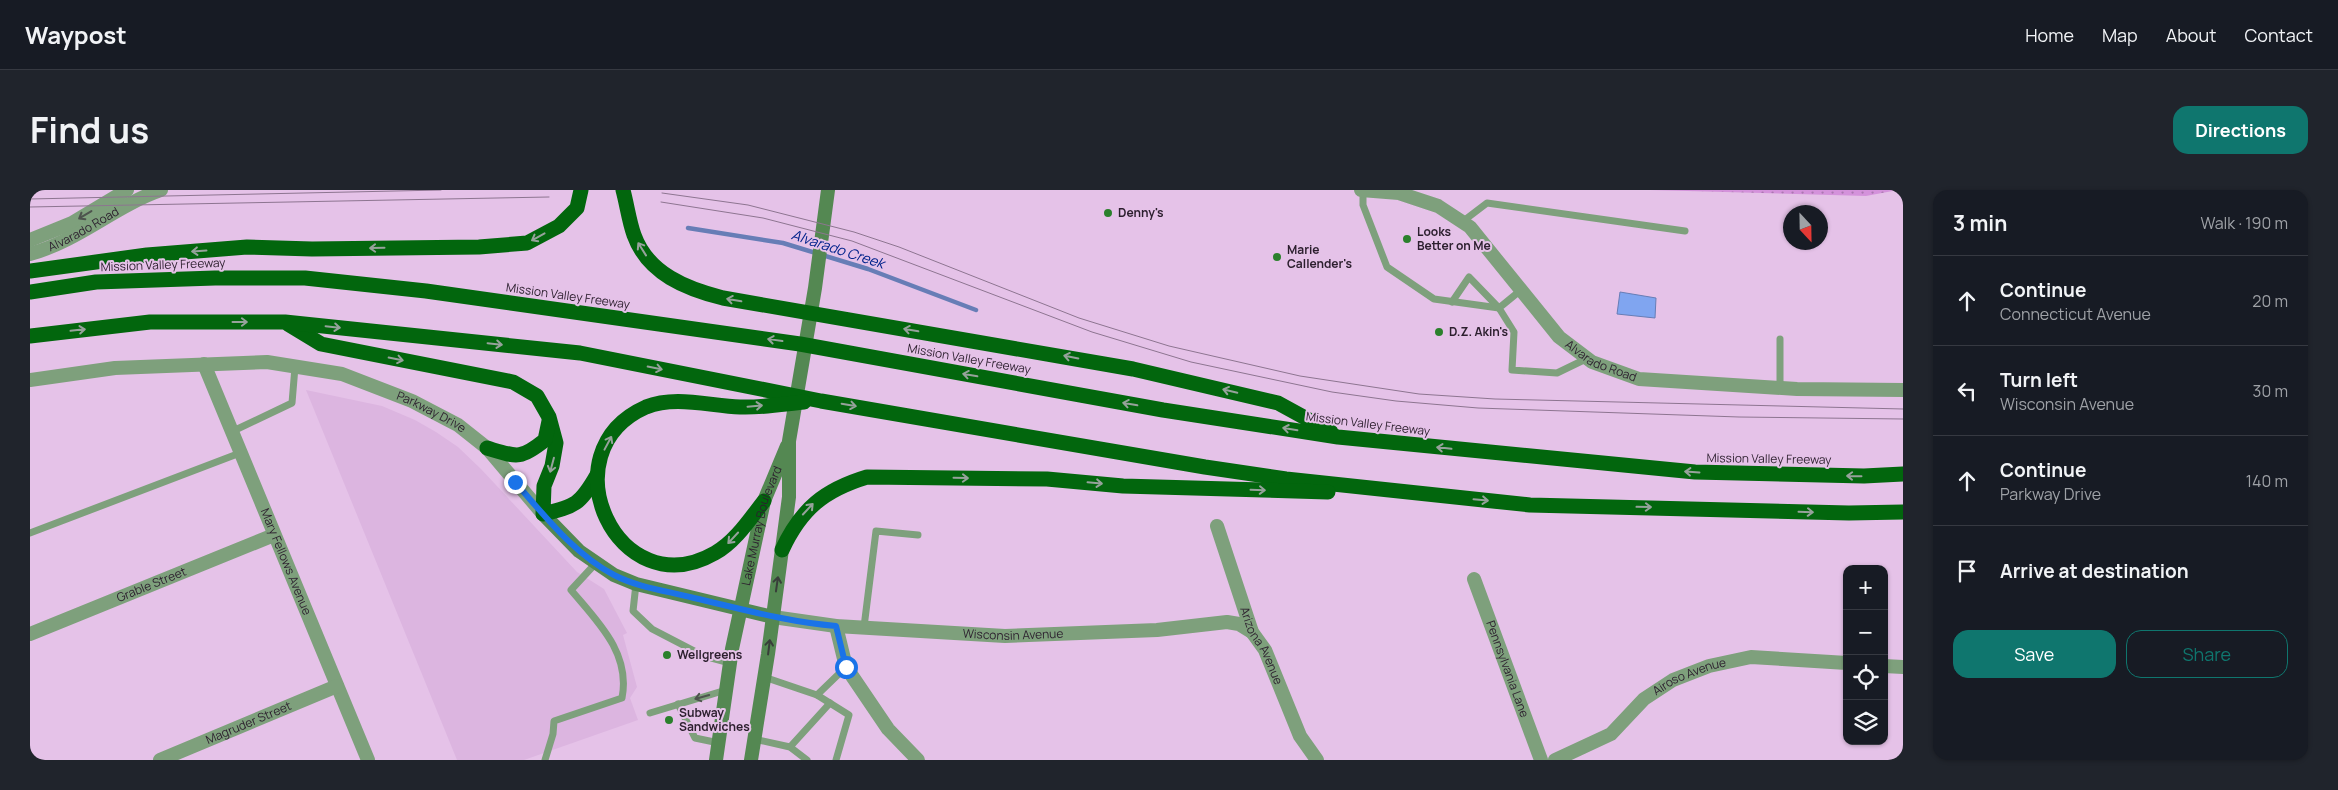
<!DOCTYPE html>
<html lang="en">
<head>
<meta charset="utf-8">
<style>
	:root { --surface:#171b24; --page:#20242c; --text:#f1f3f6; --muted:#9ea1a6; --line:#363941; --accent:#0f766e }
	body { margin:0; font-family:Manrope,sans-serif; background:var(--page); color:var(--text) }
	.controls { position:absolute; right:15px; bottom:15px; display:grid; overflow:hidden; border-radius:10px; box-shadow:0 1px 4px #0004 }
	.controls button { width:45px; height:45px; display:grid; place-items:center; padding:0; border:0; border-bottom:1px solid var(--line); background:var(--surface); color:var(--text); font:25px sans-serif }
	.compass { position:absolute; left:1753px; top:15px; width:45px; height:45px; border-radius:50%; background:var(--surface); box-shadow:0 1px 4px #0004; rotate:158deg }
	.stop { position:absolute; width:15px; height:15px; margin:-11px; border:4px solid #1a73e8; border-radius:50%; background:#fff }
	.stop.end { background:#1a73e8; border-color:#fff; box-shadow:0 1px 5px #0008 }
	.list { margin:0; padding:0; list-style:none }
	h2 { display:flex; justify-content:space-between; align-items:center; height:65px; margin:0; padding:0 20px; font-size:21px }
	h2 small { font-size:16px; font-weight:400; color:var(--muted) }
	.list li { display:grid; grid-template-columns:32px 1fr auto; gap:15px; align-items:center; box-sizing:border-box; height:90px; padding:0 20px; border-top:1px solid var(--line) }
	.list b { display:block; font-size:19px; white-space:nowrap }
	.list p { margin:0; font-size:16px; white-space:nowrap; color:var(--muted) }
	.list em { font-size:16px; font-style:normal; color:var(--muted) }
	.actions { display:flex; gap:10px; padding:15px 20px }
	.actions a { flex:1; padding:11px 0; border:1px solid var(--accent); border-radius:15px; text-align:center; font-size:18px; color:var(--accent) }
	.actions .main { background:var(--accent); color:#fff }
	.icon { flex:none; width:28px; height:28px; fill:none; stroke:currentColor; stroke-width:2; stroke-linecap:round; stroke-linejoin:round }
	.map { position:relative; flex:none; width:1873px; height:570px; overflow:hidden; border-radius:15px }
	header { display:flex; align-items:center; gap:30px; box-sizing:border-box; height:70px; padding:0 25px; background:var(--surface); border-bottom:1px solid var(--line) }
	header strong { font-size:24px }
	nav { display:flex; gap:28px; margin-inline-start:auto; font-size:18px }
	.intro { display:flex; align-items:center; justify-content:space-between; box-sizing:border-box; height:120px; padding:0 30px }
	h1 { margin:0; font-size:35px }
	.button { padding:12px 22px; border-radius:15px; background:var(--accent); color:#fff; font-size:18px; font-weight:700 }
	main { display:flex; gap:30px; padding:0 30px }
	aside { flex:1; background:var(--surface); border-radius:15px; box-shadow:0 1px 4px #0004 }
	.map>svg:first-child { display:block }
</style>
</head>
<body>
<header>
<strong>Waypost</strong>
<nav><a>Home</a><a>Map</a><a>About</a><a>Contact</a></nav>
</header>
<div class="intro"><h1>Find us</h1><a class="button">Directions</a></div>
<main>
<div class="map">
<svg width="1873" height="570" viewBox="0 0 1873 570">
	<defs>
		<pattern id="grass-dots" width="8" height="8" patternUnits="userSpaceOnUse" patternTransform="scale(1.25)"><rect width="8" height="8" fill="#d492db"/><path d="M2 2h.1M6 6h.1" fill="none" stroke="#ac77b2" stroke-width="1.8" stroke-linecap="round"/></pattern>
	</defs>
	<rect width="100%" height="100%" fill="#e5c2e8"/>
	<path fill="#dcb5e0" d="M276 200 352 216 385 230 406 242 428 257 451 279 547 382 574 399 597 443 593 445 607 497 600 508 608 530 494 570H427Z"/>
	<path fill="url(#grass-dots)" d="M1620 0H1868L1836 6Z"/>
	<path fill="#80a5f0" stroke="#677db6" d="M1590 102 1626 108 1625 128 1587 124Z"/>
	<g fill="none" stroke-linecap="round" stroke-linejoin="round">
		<path stroke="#677db6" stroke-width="4.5" d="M658 38 753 53 838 79 946 120"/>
		<g stroke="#7ea07c" stroke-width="7">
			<path d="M1333 0V15L1357 77 1404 109 1469 118"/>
			<path d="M1432 32 1457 13 1655 41"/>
			<path d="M1491 100 1469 118 1484 142 1482 180 1527 183 1558 168"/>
			<path d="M1422 112 1439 87 1469 118"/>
			<path d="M1750 198V149"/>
			<path d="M201 242 262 213 265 177"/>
			<path d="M0 343 210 263"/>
			<path d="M606 394 603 421 622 439 674 466 700 473"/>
			<path d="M834 437 846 341 888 345"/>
			<path d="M734 487 787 505 816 477"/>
			<path d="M787 505 819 525 806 570"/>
			<path d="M648 514 665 548 689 553"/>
			<path d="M620 523 696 500"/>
			<path d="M724 549 760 557 777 570"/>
			<path d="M760 557 800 513"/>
			<path d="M515 570 523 544 524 531 592 508C601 463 567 431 541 400L566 373"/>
		</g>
		<g stroke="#7ea07c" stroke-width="14">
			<path id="s1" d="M174 174 338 570"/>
			<path id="s2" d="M1444 389 1511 570"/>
			<path d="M806 436 816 477 858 539 888 570"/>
			<path id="s3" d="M0 444 244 345"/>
			<path id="s4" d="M130 570 307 496"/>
		</g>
		<g stroke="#7ea07c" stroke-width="14">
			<path id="s5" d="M1331 0 1369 3 1408 16 1440 37 1529 147 1562 172 1609 189 1767 199 1873 200"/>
			<path d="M0 50 42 33 97 0"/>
			<path id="s6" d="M0 64C48 51 85 16 131 0"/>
			<path id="s7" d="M0 190 85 178 237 172 312 184 382 211 428 235 457 258 513 324"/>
			<path id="s8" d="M1187 336 1222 442 1235 460 1270 546 1287 570"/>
			<path id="s9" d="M743 427 806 436 975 446 1127 440 1197 432 1209 434 1222 442"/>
			<path d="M1854 476 1873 477"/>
			<path id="s10" d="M1525 570 1581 544 1614 509 1643 490 1679 476 1721 467 1817 473"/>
		</g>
		<g stroke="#548852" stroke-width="14">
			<path d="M513 324 549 361 584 385 606 394 743 427"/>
			<path id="s11" d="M686 570 702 459 734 311 757 256"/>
			<path d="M721 570 738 464 759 307V251L785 98 798 0"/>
		</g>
		<g stroke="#02660d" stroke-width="15">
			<path d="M593 0C597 15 599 31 604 45 618 84 657 99 693 108L1103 179 1248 213 1301 242"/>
			<path d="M0 81 117 65 217 57 282 59 449 57 497 53 529 36 547 18 551 0"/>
			<path d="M0 102 66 92 185 88H275L396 101 770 154 1133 220 1308 247 1665 282 1834 286 1873 284"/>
			<path d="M258 134 291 154 483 192 507 206 519 227 526 253 522 276 514 296 513 324C545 316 550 315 567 285"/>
			<path d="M0 146 120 132H255L550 163 791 211 1175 277 1256 289 1500 315 1819 323 1873 322"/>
			<path d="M457 258C487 267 490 270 515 250L519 231"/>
			<path d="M734 311C720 329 705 352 685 363 588 419 515 262 616 217 645 205 680 216 710 217 731 218 754 214 774 212"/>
			<path d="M752 360C771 319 794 300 837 287L1017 289 1093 296 1298 302"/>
		</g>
		<g stroke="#8d7590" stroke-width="1">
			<path d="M632 3 718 15 824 42 869 57 1049 128 1139 156 1270 186 1389 204 1465 209 1873 219"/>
			<path d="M0 9 411 0"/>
			<path d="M631 12 733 28 822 51 1062 142 1161 172 1302 202 1366 211 1448 218 1709 227 1873 229"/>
			<path d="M0 17 519 7"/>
		</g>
	</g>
	<defs><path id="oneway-shaft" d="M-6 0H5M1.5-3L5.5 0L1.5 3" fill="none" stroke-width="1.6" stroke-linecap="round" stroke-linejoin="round" transform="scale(1.25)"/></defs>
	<g stroke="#4d534d">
		<use href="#oneway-shaft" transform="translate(55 25) rotate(149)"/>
		<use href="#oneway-shaft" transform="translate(672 507) rotate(164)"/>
	</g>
	<g stroke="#96a29b">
		<use href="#oneway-shaft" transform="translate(508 47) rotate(151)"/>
		<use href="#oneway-shaft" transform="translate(347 58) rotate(179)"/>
		<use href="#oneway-shaft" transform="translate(612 59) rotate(-122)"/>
		<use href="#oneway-shaft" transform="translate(169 61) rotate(176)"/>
		<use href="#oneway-shaft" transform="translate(704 110) rotate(-170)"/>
		<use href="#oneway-shaft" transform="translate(210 132)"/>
		<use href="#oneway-shaft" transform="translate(303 137) rotate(6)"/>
		<use href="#oneway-shaft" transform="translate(48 140) rotate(-6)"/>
		<use href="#oneway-shaft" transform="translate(881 140) rotate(-170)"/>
		<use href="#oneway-shaft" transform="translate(745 150) rotate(-172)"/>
		<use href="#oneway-shaft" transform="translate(465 154) rotate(6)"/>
		<use href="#oneway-shaft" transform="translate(1041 167) rotate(-169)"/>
		<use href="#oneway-shaft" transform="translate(366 169) rotate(11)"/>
		<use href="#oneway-shaft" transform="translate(625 178) rotate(11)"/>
		<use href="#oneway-shaft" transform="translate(940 185) rotate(-170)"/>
		<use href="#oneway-shaft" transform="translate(1200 201) rotate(-167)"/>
		<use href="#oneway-shaft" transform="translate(1100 214) rotate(-170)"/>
		<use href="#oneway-shaft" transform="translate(819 215) rotate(10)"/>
		<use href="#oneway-shaft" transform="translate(725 216) rotate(-5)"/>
		<use href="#oneway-shaft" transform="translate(1260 239) rotate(-171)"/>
		<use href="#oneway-shaft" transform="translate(578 253) rotate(-62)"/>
		<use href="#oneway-shaft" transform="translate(1414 258) rotate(-174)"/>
		<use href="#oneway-shaft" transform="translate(522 275) rotate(105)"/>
		<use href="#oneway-shaft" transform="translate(1662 282) rotate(-176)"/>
		<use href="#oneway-shaft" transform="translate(1824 286) rotate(-179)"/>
		<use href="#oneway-shaft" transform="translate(931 288) rotate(1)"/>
		<use href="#oneway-shaft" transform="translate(1065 293) rotate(5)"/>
		<use href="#oneway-shaft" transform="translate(1228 300) rotate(2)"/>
		<use href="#oneway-shaft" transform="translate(1451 310) rotate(5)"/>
		<use href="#oneway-shaft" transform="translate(1614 317) rotate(1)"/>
		<use href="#oneway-shaft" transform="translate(778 319) rotate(-47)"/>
		<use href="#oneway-shaft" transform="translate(1776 322) rotate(2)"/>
		<use href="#oneway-shaft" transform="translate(703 348) rotate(133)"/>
	</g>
	<g stroke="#383e39">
		<use href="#oneway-shaft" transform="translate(747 394) rotate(-82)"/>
		<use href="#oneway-shaft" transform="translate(739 457) rotate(-83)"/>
	</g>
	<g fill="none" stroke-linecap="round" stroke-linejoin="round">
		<path stroke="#1a73e8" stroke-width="6" d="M485 292C514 325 544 364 584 385 609 398 638 401 664 408 712 419 757 432 806 436L816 477"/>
	</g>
	<g fill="#2b802c" stroke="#e5c2e8" stroke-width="2">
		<circle cx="1078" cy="23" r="5"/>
		<circle cx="1377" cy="49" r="5"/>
		<circle cx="1247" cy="67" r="5"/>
		<circle cx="1409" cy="142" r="5"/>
		<circle cx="637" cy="465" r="5"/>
		<circle cx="639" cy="530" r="5"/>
	</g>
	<g text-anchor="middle" stroke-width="4" stroke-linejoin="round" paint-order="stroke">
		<g font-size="12" font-weight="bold" fill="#2c1f2e" stroke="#e5c2e8" text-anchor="start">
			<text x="1088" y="27">Denny's</text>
			<text x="1387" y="46">Looks<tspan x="1387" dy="14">Better on Me</tspan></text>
			<text x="1257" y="64">Marie<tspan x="1257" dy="14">Callender's</tspan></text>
			<text x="1419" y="146">D.Z. Akin's</text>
			<text x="647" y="469">Wellgreens</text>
			<text x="649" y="527">Subway<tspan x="649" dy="14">Sandwiches</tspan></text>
		</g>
		<g font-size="12" fill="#2c1f2e" stroke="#e5c2e8">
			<text dy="4" stroke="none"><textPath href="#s6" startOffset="59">Alvarado Road</textPath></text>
			<text transform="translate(133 75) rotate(-2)" y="4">Mission Valley Freeway</text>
			<text transform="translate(538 106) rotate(8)" y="4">Mission Valley Freeway</text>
			<text transform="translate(939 169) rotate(10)" y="4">Mission Valley Freeway</text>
			<text dy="4" stroke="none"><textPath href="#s5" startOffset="308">Alvarado Road</textPath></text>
			<text dy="4" stroke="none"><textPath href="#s7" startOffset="411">Parkway Drive</textPath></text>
			<text transform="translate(1338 234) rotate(7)" y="4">Mission Valley Freeway</text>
			<text transform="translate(1739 269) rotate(1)" y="4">Mission Valley Freeway</text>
			<text dy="4" stroke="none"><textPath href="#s11" startOffset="239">Lake Murray Boulevard</textPath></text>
			<text dy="4" stroke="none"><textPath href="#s1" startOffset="214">Mary Fellows Avenue</textPath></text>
			<text dy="4" stroke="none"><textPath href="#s3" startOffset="131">Grable Street</textPath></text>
			<text dy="4" stroke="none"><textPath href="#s9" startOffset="241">Wisconsin Avenue</textPath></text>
			<text dy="4" stroke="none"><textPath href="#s8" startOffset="128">Arizona Avenue</textPath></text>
			<text dy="4" stroke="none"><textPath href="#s2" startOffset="96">Pennsylvania Lane</textPath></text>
			<text dy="4" stroke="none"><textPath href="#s10" startOffset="161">Airoso Avenue</textPath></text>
			<text dy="4" stroke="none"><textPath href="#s4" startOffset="96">Magruder Street</textPath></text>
		</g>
		<g font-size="14" font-style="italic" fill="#00228b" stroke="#e5c2e8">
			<text transform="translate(808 59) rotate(18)" y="5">Alvarado Creek</text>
		</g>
	</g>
</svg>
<div class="controls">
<button>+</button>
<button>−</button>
<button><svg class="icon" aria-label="locate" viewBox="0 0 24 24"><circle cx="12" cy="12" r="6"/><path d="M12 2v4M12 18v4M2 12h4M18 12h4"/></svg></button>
<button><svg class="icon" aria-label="layers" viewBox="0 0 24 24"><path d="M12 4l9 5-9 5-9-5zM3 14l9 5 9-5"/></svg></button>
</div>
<svg class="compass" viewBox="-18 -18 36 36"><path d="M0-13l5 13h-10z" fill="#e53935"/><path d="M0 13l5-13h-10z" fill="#9ea1a6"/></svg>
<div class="stop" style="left:816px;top:477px"></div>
<div class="stop end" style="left:485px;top:292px"></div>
</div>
<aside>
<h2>3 min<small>Walk · 190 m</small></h2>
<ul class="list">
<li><svg class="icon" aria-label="ahead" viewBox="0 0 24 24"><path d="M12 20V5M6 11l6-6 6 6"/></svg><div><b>Continue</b><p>Connecticut Avenue</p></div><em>20 m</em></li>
<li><svg class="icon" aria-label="left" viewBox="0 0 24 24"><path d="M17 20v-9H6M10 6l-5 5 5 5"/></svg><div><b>Turn left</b><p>Wisconsin Avenue</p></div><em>30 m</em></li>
<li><svg class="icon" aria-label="ahead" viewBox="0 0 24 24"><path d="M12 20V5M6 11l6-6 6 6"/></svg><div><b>Continue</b><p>Parkway Drive</p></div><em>140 m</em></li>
<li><svg class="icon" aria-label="arrive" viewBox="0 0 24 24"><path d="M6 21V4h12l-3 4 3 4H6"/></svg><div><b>Arrive at destination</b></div></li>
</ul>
<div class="actions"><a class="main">Save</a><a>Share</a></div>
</aside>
</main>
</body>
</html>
